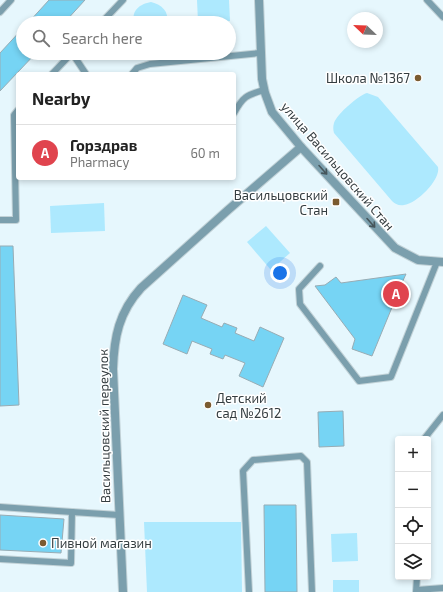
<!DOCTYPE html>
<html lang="en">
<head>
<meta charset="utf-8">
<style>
	:root { --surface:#fff; --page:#f6f6f6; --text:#222; --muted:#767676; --line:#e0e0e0; --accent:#0b8043 }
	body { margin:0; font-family:"Exo 2",sans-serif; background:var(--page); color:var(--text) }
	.controls { position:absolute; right:12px; bottom:12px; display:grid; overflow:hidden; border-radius:4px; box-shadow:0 2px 6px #0003 }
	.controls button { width:36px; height:36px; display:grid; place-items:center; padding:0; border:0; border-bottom:1px solid var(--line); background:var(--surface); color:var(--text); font:20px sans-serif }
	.compass { position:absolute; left:347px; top:12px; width:36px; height:36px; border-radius:50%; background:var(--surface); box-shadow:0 2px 6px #0003; rotate:293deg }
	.you { position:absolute; left:280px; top:273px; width:14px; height:14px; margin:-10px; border:3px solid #fff; border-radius:50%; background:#1a73e8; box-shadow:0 0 0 6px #1a73e833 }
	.badge { display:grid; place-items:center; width:26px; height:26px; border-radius:50%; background:var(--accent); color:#fff; font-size:13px; font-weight:700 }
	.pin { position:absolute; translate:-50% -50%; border:2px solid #fff; box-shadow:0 1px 4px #0006 }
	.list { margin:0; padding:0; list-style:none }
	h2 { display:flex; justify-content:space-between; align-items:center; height:52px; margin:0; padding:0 16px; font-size:17px }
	h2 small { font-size:13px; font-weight:400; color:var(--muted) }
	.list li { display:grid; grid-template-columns:26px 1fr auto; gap:12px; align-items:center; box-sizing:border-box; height:56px; padding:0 16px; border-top:1px solid var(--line) }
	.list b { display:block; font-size:15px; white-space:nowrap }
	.list p { margin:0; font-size:13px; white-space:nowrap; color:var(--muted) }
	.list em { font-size:13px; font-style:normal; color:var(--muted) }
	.icon { flex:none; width:22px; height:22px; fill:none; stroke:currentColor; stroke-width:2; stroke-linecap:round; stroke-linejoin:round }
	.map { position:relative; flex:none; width:443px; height:592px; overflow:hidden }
	.search { position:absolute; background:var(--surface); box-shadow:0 2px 6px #0003; left:16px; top:16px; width:220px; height:44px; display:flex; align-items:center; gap:10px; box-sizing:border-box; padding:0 14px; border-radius:22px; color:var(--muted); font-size:15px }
	.panel { position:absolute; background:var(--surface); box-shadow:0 2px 6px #0003; left:16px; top:72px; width:220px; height:108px; border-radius:4px }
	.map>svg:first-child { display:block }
</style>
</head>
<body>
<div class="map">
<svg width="443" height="592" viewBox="0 0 443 592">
	<rect width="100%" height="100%" fill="#e6f7fd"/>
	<g fill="#ade9fe">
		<path d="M197 0H229L230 21 198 22Z"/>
		<path d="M151 2C162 5 169 11 167 23H134C131 10 140 4 151 2Z"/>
		<path d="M367 93 378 97 438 167C441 180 416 204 404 205 399 206 395 204 392 201L334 133C333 130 333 126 334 123 337 114 359 95 367 93Z"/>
		<path d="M104 203 105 231 51 233 50 206Z"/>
		<path d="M266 226 290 253 271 270 247 242Z"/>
		<path d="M144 522H241L242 592H147Z"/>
		<path d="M357 533 358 561 332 562 331 534Z"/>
		<rect x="333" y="580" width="26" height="12"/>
	</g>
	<g fill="#76d4f4" stroke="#98acb4">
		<path d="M49 0H85L64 23H28Z"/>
		<path d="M23 28V53H36L0 91V53Z"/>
		<path d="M0 246H13L19 405 0 406Z"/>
		<path d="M406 274 400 287 402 299 395 300 372 356 352 349 355 339 315 286 325 285 336 277 341 283Z"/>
		<path d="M183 295 207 305 201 318 222 327 224 323 237 328 235 333 254 341 260 327 284 338 263 387 239 376 245 363 225 355 223 359 210 354 212 349 192 341 187 354 163 344Z"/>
		<path d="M343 411 344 446 319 447 318 412Z"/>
		<path d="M264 505H296L297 592H265Z"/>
		<path d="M0 515 64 519 61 553 0 550Z"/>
	</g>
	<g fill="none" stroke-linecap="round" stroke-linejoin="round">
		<defs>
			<g id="service">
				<path d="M427 0 443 17"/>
				<path d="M0 12 11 0"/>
				<path d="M101 23 123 0"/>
				<path d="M72 53 86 74"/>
				<path d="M52 74 72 53"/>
				<path d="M132 74 137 68 150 64 260 53"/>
				<path d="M234 113C243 97 246 95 264 90"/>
				<path d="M0 220H16L14 115 18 110"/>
				<path d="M320 266 299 289 300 304 359 381 391 377 437 262"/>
				<path d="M424 439 443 415"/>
				<path d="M0 507 72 512"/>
				<path d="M0 559 71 563 72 512 119 515"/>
				<path d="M417 590 443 588"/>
				<path d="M249 592 243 471 253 460 301 456 307 462 312 592"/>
				<path d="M416 592 417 577"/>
			</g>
			<g id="minor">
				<path d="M259 0 262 79 265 93 272 112 301 147 395 248 418 260 443 262"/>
				<path d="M123 592 113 369C114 337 119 312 141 288L228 210 301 147"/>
			</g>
		</defs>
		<use href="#service" stroke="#c2d2d7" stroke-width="8"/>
		<use href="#minor" stroke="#c2d2d7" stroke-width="10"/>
		<use href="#service" stroke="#7b9fad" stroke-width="6"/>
		<use href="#minor" stroke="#7b9fad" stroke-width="8"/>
	</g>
	<defs><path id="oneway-shaft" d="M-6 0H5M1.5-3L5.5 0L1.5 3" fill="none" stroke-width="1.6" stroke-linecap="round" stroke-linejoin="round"/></defs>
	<g stroke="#46565b">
		<use href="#oneway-shaft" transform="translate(323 170) rotate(48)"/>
		<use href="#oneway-shaft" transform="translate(371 223) rotate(48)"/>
	</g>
	<g fill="#7b5b30" stroke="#fff" stroke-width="1.5">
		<circle cx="418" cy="78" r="4"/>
		<rect x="332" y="198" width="8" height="8" rx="2"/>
		<circle cx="208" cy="405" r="4"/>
		<circle cx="43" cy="543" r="4"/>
	</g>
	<g text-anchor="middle" stroke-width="3" stroke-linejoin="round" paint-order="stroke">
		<g font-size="13" fill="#343d40" stroke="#fff" text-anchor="end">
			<text x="410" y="83">Школа №1367</text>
			<text x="328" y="200">Васильцовский<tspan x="328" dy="15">Стан</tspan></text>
			<text x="216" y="403" text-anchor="start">Детский<tspan x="216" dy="15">сад №2612</tspan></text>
			<text x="51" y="548" text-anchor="start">Пивной магазин</text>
		</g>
		<g font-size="13" fill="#343d40" stroke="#fff">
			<text transform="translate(338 166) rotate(49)" y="5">улица Васильцовский Стан</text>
			<text transform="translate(104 426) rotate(-91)" y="5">Васильцовский переулок</text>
		</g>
	</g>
</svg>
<div class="controls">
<button>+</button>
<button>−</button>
<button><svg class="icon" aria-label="locate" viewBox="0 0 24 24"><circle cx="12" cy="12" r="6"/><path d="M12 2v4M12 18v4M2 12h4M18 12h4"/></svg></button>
<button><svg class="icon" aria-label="layers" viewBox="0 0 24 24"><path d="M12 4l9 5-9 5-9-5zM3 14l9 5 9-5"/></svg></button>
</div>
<svg class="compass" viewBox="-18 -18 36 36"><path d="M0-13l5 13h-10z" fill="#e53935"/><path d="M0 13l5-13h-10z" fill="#767676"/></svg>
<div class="you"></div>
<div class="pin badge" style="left:396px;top:294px;background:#e0444e">A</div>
<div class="search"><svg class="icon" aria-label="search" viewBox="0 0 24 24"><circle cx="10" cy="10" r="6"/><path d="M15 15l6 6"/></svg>Search here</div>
<section class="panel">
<h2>Nearby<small></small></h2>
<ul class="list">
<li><span class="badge" style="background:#e0444e">A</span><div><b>Горздрав</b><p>Pharmacy</p></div><em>60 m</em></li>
</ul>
</section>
</div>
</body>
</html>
